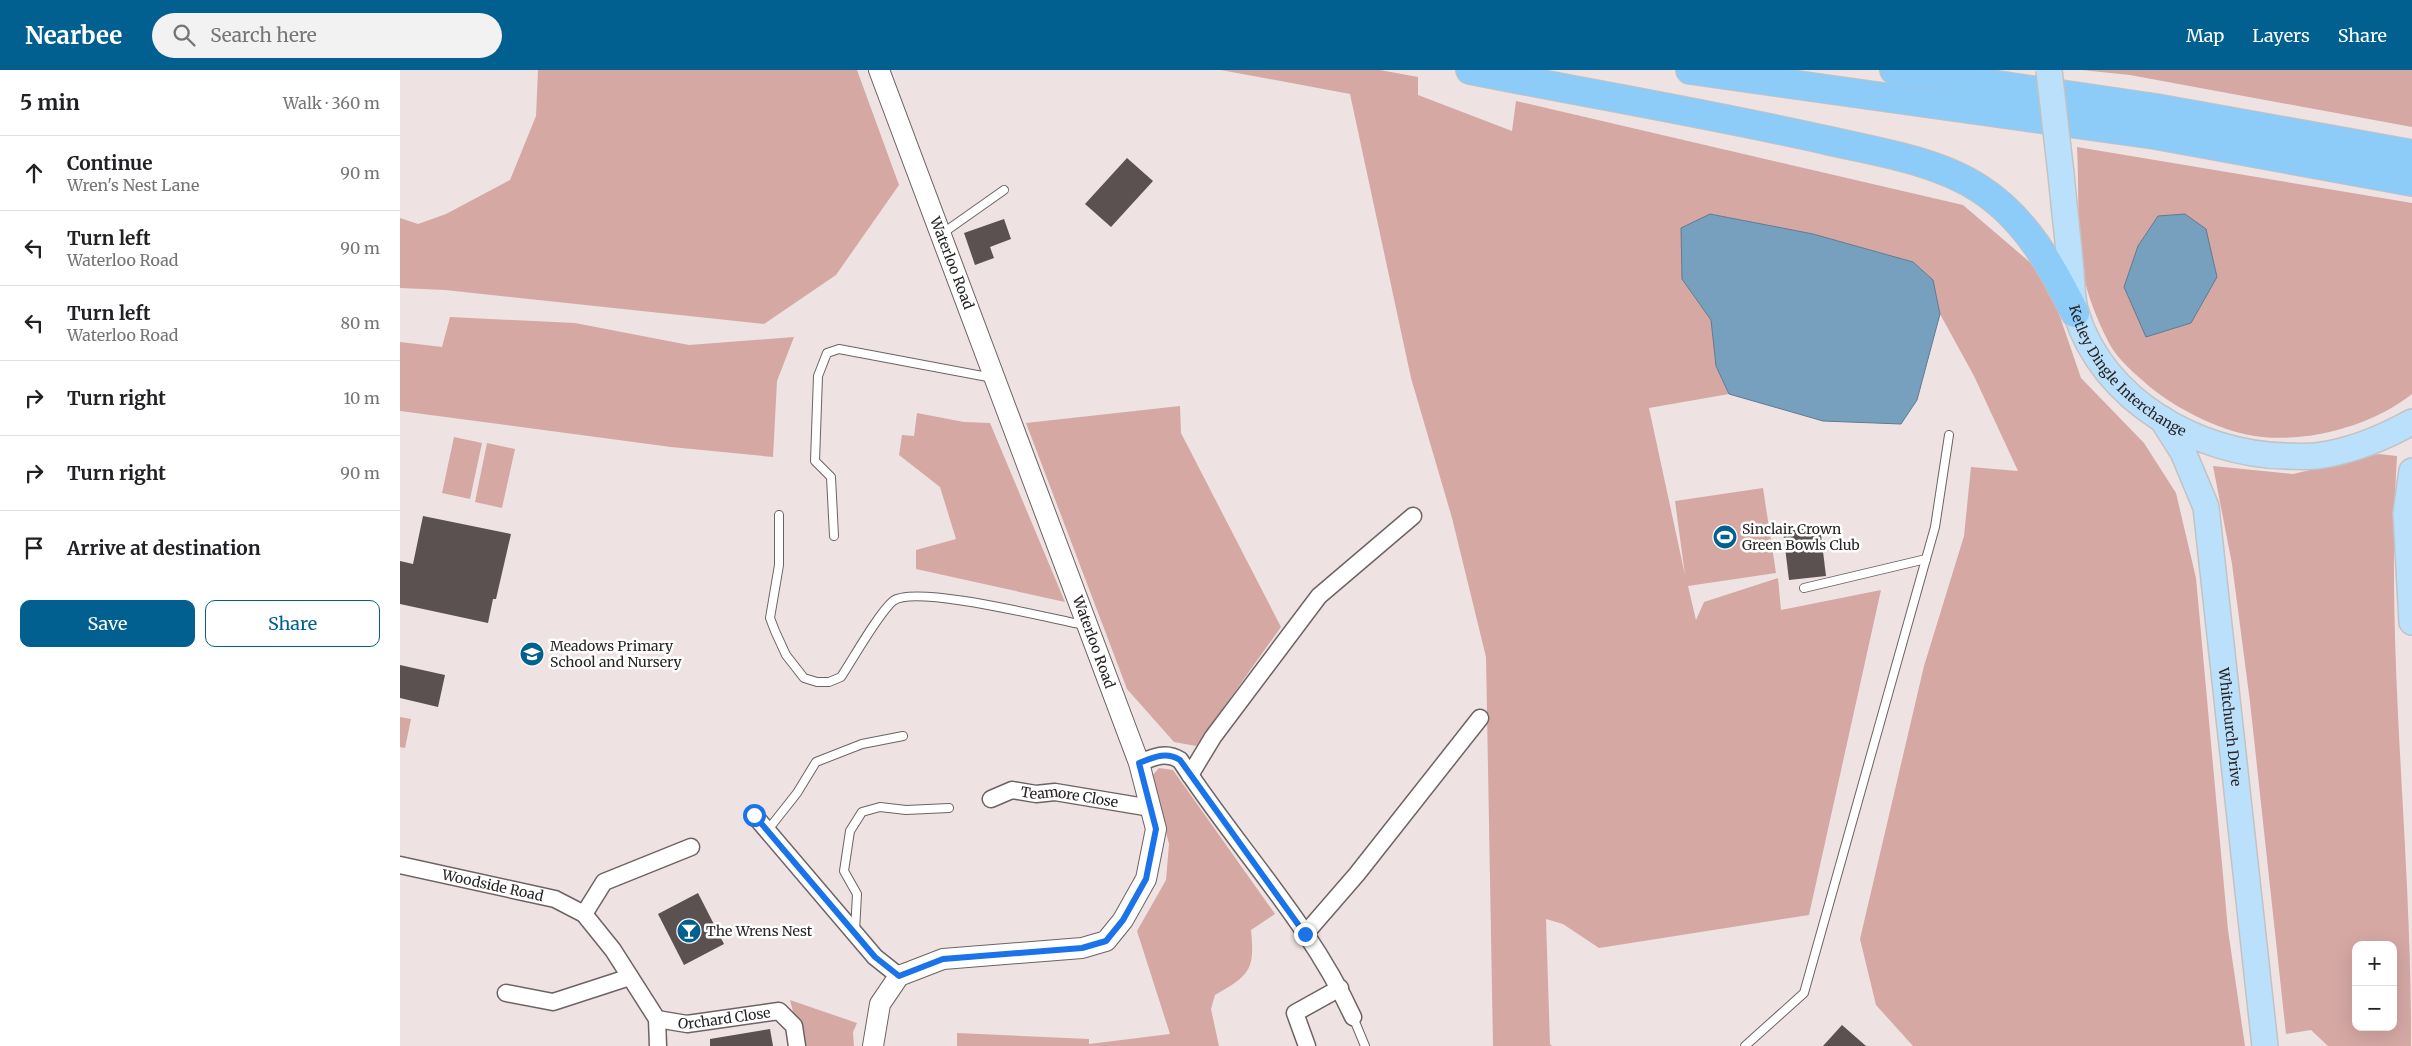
<!DOCTYPE html>
<html lang="en">
<head>
<meta charset="utf-8">
<style>
	:root { --surface:#fff; --page:#f2f2f2; --text:#202124; --muted:#757577; --line:#e0e0e0; --accent:#016090 }
	body { margin:0; font-family:Merriweather,serif; background:var(--page); color:var(--text) }
	.controls { position:absolute; right:15px; bottom:15px; display:grid; overflow:hidden; border-radius:10px; box-shadow:0 5px 20px #0002 }
	.controls button { width:45px; height:45px; display:grid; place-items:center; padding:0; border:0; border-bottom:1px solid var(--line); background:var(--surface); color:var(--text); font:25px sans-serif }
	.stop { position:absolute; width:15px; height:15px; margin:-11px; border:4px solid #1a73e8; border-radius:50%; background:#fff }
	.stop.end { background:#1a73e8; border-color:#fff; box-shadow:0 1px 5px #0008 }
	.list { margin:0; padding:0; list-style:none }
	h2 { display:flex; justify-content:space-between; align-items:center; height:65px; margin:0; padding:0 20px; font-size:21px }
	h2 small { font-size:16px; font-weight:400; color:var(--muted) }
	.list li { display:grid; grid-template-columns:32px 1fr auto; gap:15px; align-items:center; box-sizing:border-box; height:75px; padding:0 20px; border-top:1px solid var(--line) }
	.list b { display:block; font-size:19px; white-space:nowrap }
	.list p { margin:0; font-size:16px; white-space:nowrap; color:var(--muted) }
	.list em { font-size:16px; font-style:normal; color:var(--muted) }
	.actions { display:flex; gap:10px; padding:15px 20px }
	.actions a { flex:1; padding:11px 0; border:1px solid var(--accent); border-radius:10px; text-align:center; font-size:18px; color:var(--accent) }
	.actions .main { background:var(--accent); color:#fff }
	.icon { flex:none; width:28px; height:28px; fill:none; stroke:currentColor; stroke-width:2; stroke-linecap:round; stroke-linejoin:round }
	.map { position:relative; flex:none; width:2012px; height:976px; overflow:hidden }
	header { display:flex; align-items:center; gap:30px; box-sizing:border-box; height:70px; padding:0 25px; background:var(--accent); color:#fff }
	header strong { font-size:24px }
	nav { display:flex; gap:28px; margin-inline-start:auto; font-size:18px }
	.search { width:350px; height:45px; background:var(--page); display:flex; align-items:center; gap:12px; box-sizing:border-box; padding:0 18px; border-radius:28px; color:var(--muted); font-size:19px }
	main { display:flex }
	aside { flex:1; background:var(--surface) }
	.map>svg:first-child { display:block }
</style>
</head>
<body>
<header>
<strong>Nearbee</strong>
<div class="search"><svg class="icon" aria-label="search" viewBox="0 0 24 24"><circle cx="10" cy="10" r="6"/><path d="M15 15l6 6"/></svg>Search here</div>
<nav><a>Map</a><a>Layers</a><a>Share</a></nav>
</header>
<main>
<aside>
<h2>5 min<small>Walk · 360 m</small></h2>
<ul class="list">
<li><svg class="icon" aria-label="ahead" viewBox="0 0 24 24"><path d="M12 20V5M6 11l6-6 6 6"/></svg><div><b>Continue</b><p>Wren's Nest Lane</p></div><em>90 m</em></li>
<li><svg class="icon" aria-label="left" viewBox="0 0 24 24"><path d="M17 20v-9H6M10 6l-5 5 5 5"/></svg><div><b>Turn left</b><p>Waterloo Road</p></div><em>90 m</em></li>
<li><svg class="icon" aria-label="left" viewBox="0 0 24 24"><path d="M17 20v-9H6M10 6l-5 5 5 5"/></svg><div><b>Turn left</b><p>Waterloo Road</p></div><em>80 m</em></li>
<li><svg class="icon" aria-label="right" viewBox="0 0 24 24"><path d="M7 20v-9h11M14 6l5 5-5 5"/></svg><div><b>Turn right</b></div><em>10 m</em></li>
<li><svg class="icon" aria-label="right" viewBox="0 0 24 24"><path d="M7 20v-9h11M14 6l5 5-5 5"/></svg><div><b>Turn right</b></div><em>90 m</em></li>
<li><svg class="icon" aria-label="arrive" viewBox="0 0 24 24"><path d="M6 21V4h12l-3 4 3 4H6"/></svg><div><b>Arrive at destination</b></div></li>
</ul>
<div class="actions"><a class="main">Save</a><a>Share</a></div>
</aside>
<div class="map">
<svg width="2012" height="976" viewBox="0 0 2012 976">
	<rect width="100%" height="100%" fill="#eee3e2"/>
	<g fill="#d5a8a4" fill-rule="evenodd">
		<path d="M138 0H457L499 115 436 205 364 254 45 220 0 218V148L18 154 46 144 110 110 136 46Z"/>
		<path d="M821 0H980L1018 7V25L1112 61 1116 31 1563 135 1646 206 1681 308 1744 373 1776 423 1796 508 1828 860 1845 976H1513L1476 935 1460 869 1524 596 1564 466 1571 397 1618 401 1574 306 1540 244 1533 210 1513 192 1413 164 1310 144 1282 209 1311 250 1316 296 1329 324 1249 338 1285 505 1275 431 1363 418 1376 503 1288 516 1296 550 1304 532 1378 508 1381 540 1481 520 1409 845 1199 878 1163 854 1146 849 1150 974 1152 976H1093L1086 587 1052 448 1011 308 950 24Z"/>
		<path d="M1682 0H2012V57L1730 5Z"/>
		<path d="M1677 77 2012 133V324C1973 355 1912 372 1862 367 1824 363 1780 341 1750 317 1736 305 1717 289 1709 273 1698 252 1687 225 1683 202 1677 161 1679 118 1677 77Z"/>
		<path d="M50 247 175 253 289 275 394 267 377 311 373 387 271 377 0 341V272L42 277Z"/>
		<path d="M780 336 781 363 881 557 796 676 774 672 727 619 626 353Z"/>
		<path d="M517 343 564 352 590 353 665 532 516 499V480L556 469 540 417 499 385 502 365 514 366Z"/>
		<path d="M54 367 82 373 70 429 42 423Z"/>
		<path d="M87 373 115 379 102 438 75 432Z"/>
		<path d="M1979 384 1997 386C1985 583 2012 779 2011 976H1928L1911 960 1886 964 1850 632 1832 494 1813 396 1893 404ZM1956 875H1993V957H1956Z"/>
		<path d="M0 647 11 649 5 678 0 677Z"/>
		<path d="M759 698 773 700 875 844 851 860C855 900 850 905 815 925L811 939 819 976H557V963L689 969V974L770 964 737 861 766 810 769 774 752 706Z"/>
		<path d="M390 930 457 953 453 962 454 976H402Z"/>
	</g>
	<g fill="#76a0be" stroke="#5f7b90">
		<path d="M1310 144 1413 164 1513 192 1533 210 1540 244 1517 330 1501 354 1423 351 1329 324 1316 296 1311 250 1282 209 1281 158Z"/>
		<path d="M1785 144 1806 159 1817 207 1791 253 1746 267 1724 217 1738 176 1758 146Z"/>
	</g>
	<g fill="#5b5150">
		<path d="M727 88 753 111 711 157 685 134Z"/>
		<path d="M604 149 611 169 590 177 594 188 575 195 564 163Z"/>
		<path d="M23 446 111 464 96 529H93L88 553 0 534V491L13 494Z"/>
		<path d="M1420 457 1426 506 1389 510 1383 461Z"/>
		<path d="M0 595 45 605 38 637 0 628Z"/>
		<path d="M298 823 324 874 284 895 258 844Z"/>
		<path d="M1442 955 1466 976H1423Z"/>
		<path d="M370 959 373 976H310V969Z"/>
	</g>
	<g fill="none" stroke-linecap="round" stroke-linejoin="round">
		<defs>
			<g id="service">
				<path d="M543 163 604 120"/>
				<path d="M379 445V495L370 548 375 561 386 585 404 608 417 612H429L441 607C453 589 478 544 493 531 515 514 652 549 684 555"/>
				<path d="M434 466 431 407 415 391 418 306 427 283 439 279 593 308"/>
				<path d="M1404 518 1526 489"/>
				<path d="M367 761 397 723 416 692 462 674 503 666"/>
				<path d="M455 861 457 824 444 801 450 761 462 742 480 737 506 740 549 738"/>
				<path d="M953 947 965 976"/>
				<path d="M1345 976 1404 923 1535 457 1549 365"/>
			</g>
			<g id="minor">
				<path d="M739 693C753 687 766 681 780 690 836 776 910 853 953 947"/>
				<path d="M790 705 813 667 919 526 1013 446"/>
				<path id="s1" d="M591 729 612 720 636 724 655 722 751 738"/>
				<path d="M354 745 475 887 499 906"/>
				<path id="s2" d="M0 795 155 829 184 844 213 880 257 949 258 976"/>
				<path d="M184 844 204 812 291 777"/>
				<path d="M905 864 957 804 1080 648"/>
				<path d="M106 923 153 932 230 907"/>
				<path id="s3" d="M257 949 287 954 379 941 394 956 397 976"/>
				<path d="M907 976 895 943 940 918"/>
			</g>
			<path id="tertiary" d="M473 976 480 934 499 906 543 889 682 878 706 871 723 850 746 809 756 759 739 693 479 0"/>
			<g id="primary">
				<path id="s4" d="M1661 104C1664 136 1668 169 1671 202 1672 215 1672 231 1676 243 1703 331 1798 384 1885 386 1895 386 1906 387 1916 386 1949 382 1983 368 2012 352"/>
				<path id="s5" d="M1762 349 1783 382 1806 437 1865 976"/>
				<path d="M2012 401 2006 443 2012 552"/>
			</g>
			<g id="motorway">
				<path d="M1070 0C1190 24 1311 44 1430 71 1478 82 1538 91 1580 119 1626 149 1651 195 1675 243"/>
				<path d="M1290 0 1755 65 2012 112"/>
				<path d="M1494 0 1756 38 2012 84"/>
			</g>
		</defs>
		<use href="#service" stroke="#6d6362" stroke-width="10"/>
		<use href="#minor" stroke="#6d6362" stroke-width="19"/>
		<use href="#tertiary" stroke="#6d6362" stroke-width="22"/>
		<use href="#primary" stroke="#c3c2c2" stroke-width="28"/>
		<use href="#motorway" stroke="#c3c2c2" stroke-width="30"/>
		<use href="#service" stroke="#fff" stroke-width="8"/>
		<use href="#minor" stroke="#fff" stroke-width="16"/>
		<use href="#tertiary" stroke="#fff" stroke-width="20"/>
		<use href="#primary" stroke="#bbe0fb" stroke-width="25"/>
		<use href="#motorway" stroke="#8dcbf8" stroke-width="28"/>
		<defs>
			<path id="primary-bridge" d="M1649 0 1661 104"/>
		</defs>
		<use href="#primary-bridge" stroke="#c3c2c2" stroke-width="28" stroke-linecap="butt"/>
		<use href="#primary-bridge" stroke="#bbe0fb" stroke-width="25"/>
	</g>
	<g fill="none" stroke-linecap="round" stroke-linejoin="round">
		<path stroke="#1a73e8" stroke-width="6" d="M354 745 475 887 499 906 543 889 682 878 706 871 723 850 746 809 756 759 739 693C754 687 766 681 780 690L905 864"/>
	</g>
	<defs>
		<symbol id="stadium-disc" viewBox="-11 -11 22 22"><circle r="9.5" fill="#016090" stroke="#fff"/><path d="M0-5a6.5 5 0 1 0 0 10a6.5 5 0 1 0 0-10ZM-3.5-1.8h7v3.6h-7Z" fill="#fff"/></symbol>
		<symbol id="school-disc" viewBox="-11 -11 22 22"><circle r="9.5" fill="#016090" stroke="#fff"/><path d="M0-5L7-2L0 1L-7-2ZM-4 1L0 2.5L4 1V4Q0 6-4 4Z" fill="#fff"/></symbol>
		<symbol id="bar-disc" viewBox="-11 -11 22 22"><circle r="9.5" fill="#016090" stroke="#fff"/><path d="M-6-5H6L.8 .8V4.5H3.5V6h-7V4.5H-.8V.8Z" fill="#fff"/></symbol>
	</defs>
	<g fill-rule="evenodd">
		<use href="#stadium-disc" x="1311" y="453" width="28" height="28"/>
		<use href="#school-disc" x="118" y="570" width="28" height="28"/>
		<use href="#bar-disc" x="275" y="847" width="28" height="28"/>
	</g>
	<g text-anchor="middle" stroke-width="5" stroke-linejoin="round" paint-order="stroke">
		<g font-size="14" fill="#282424" stroke="#fff">
			<text transform="translate(552 193) rotate(69)" y="5">Waterloo Road</text>
			<text dy="5" stroke="none"><textPath href="#s4" startOffset="219">Ketley Dingle Interchange</textPath></text>
			<text transform="translate(694 572) rotate(70)" y="5">Waterloo Road</text>
			<text dy="5" stroke="none"><textPath href="#s5" startOffset="320">Whitchurch Drive</textPath></text>
			<text dy="5" stroke="none"><textPath href="#s1" startOffset="81">Teamore Close</textPath></text>
			<text dy="5" stroke="none"><textPath href="#s2" startOffset="95">Woodside Road</textPath></text>
			<text dy="5" stroke="none"><textPath href="#s3" startOffset="68">Orchard Close</textPath></text>
		</g>
		<g font-size="14" fill="#282424" stroke="#fff" text-anchor="start">
			<text x="1342" y="464">Sinclair Crown<tspan x="1342" dy="16">Green Bowls Club</tspan></text>
			<text x="150" y="581">Meadows Primary<tspan x="150" dy="16">School and Nursery</tspan></text>
			<text x="306" y="866">The Wrens Nest</text>
		</g>
	</g>
</svg>
<div class="controls">
<button>+</button>
<button>−</button>
</div>
<div class="stop" style="left:354px;top:745px"></div>
<div class="stop end" style="left:905px;top:864px"></div>
</div>
</main>
</body>
</html>
